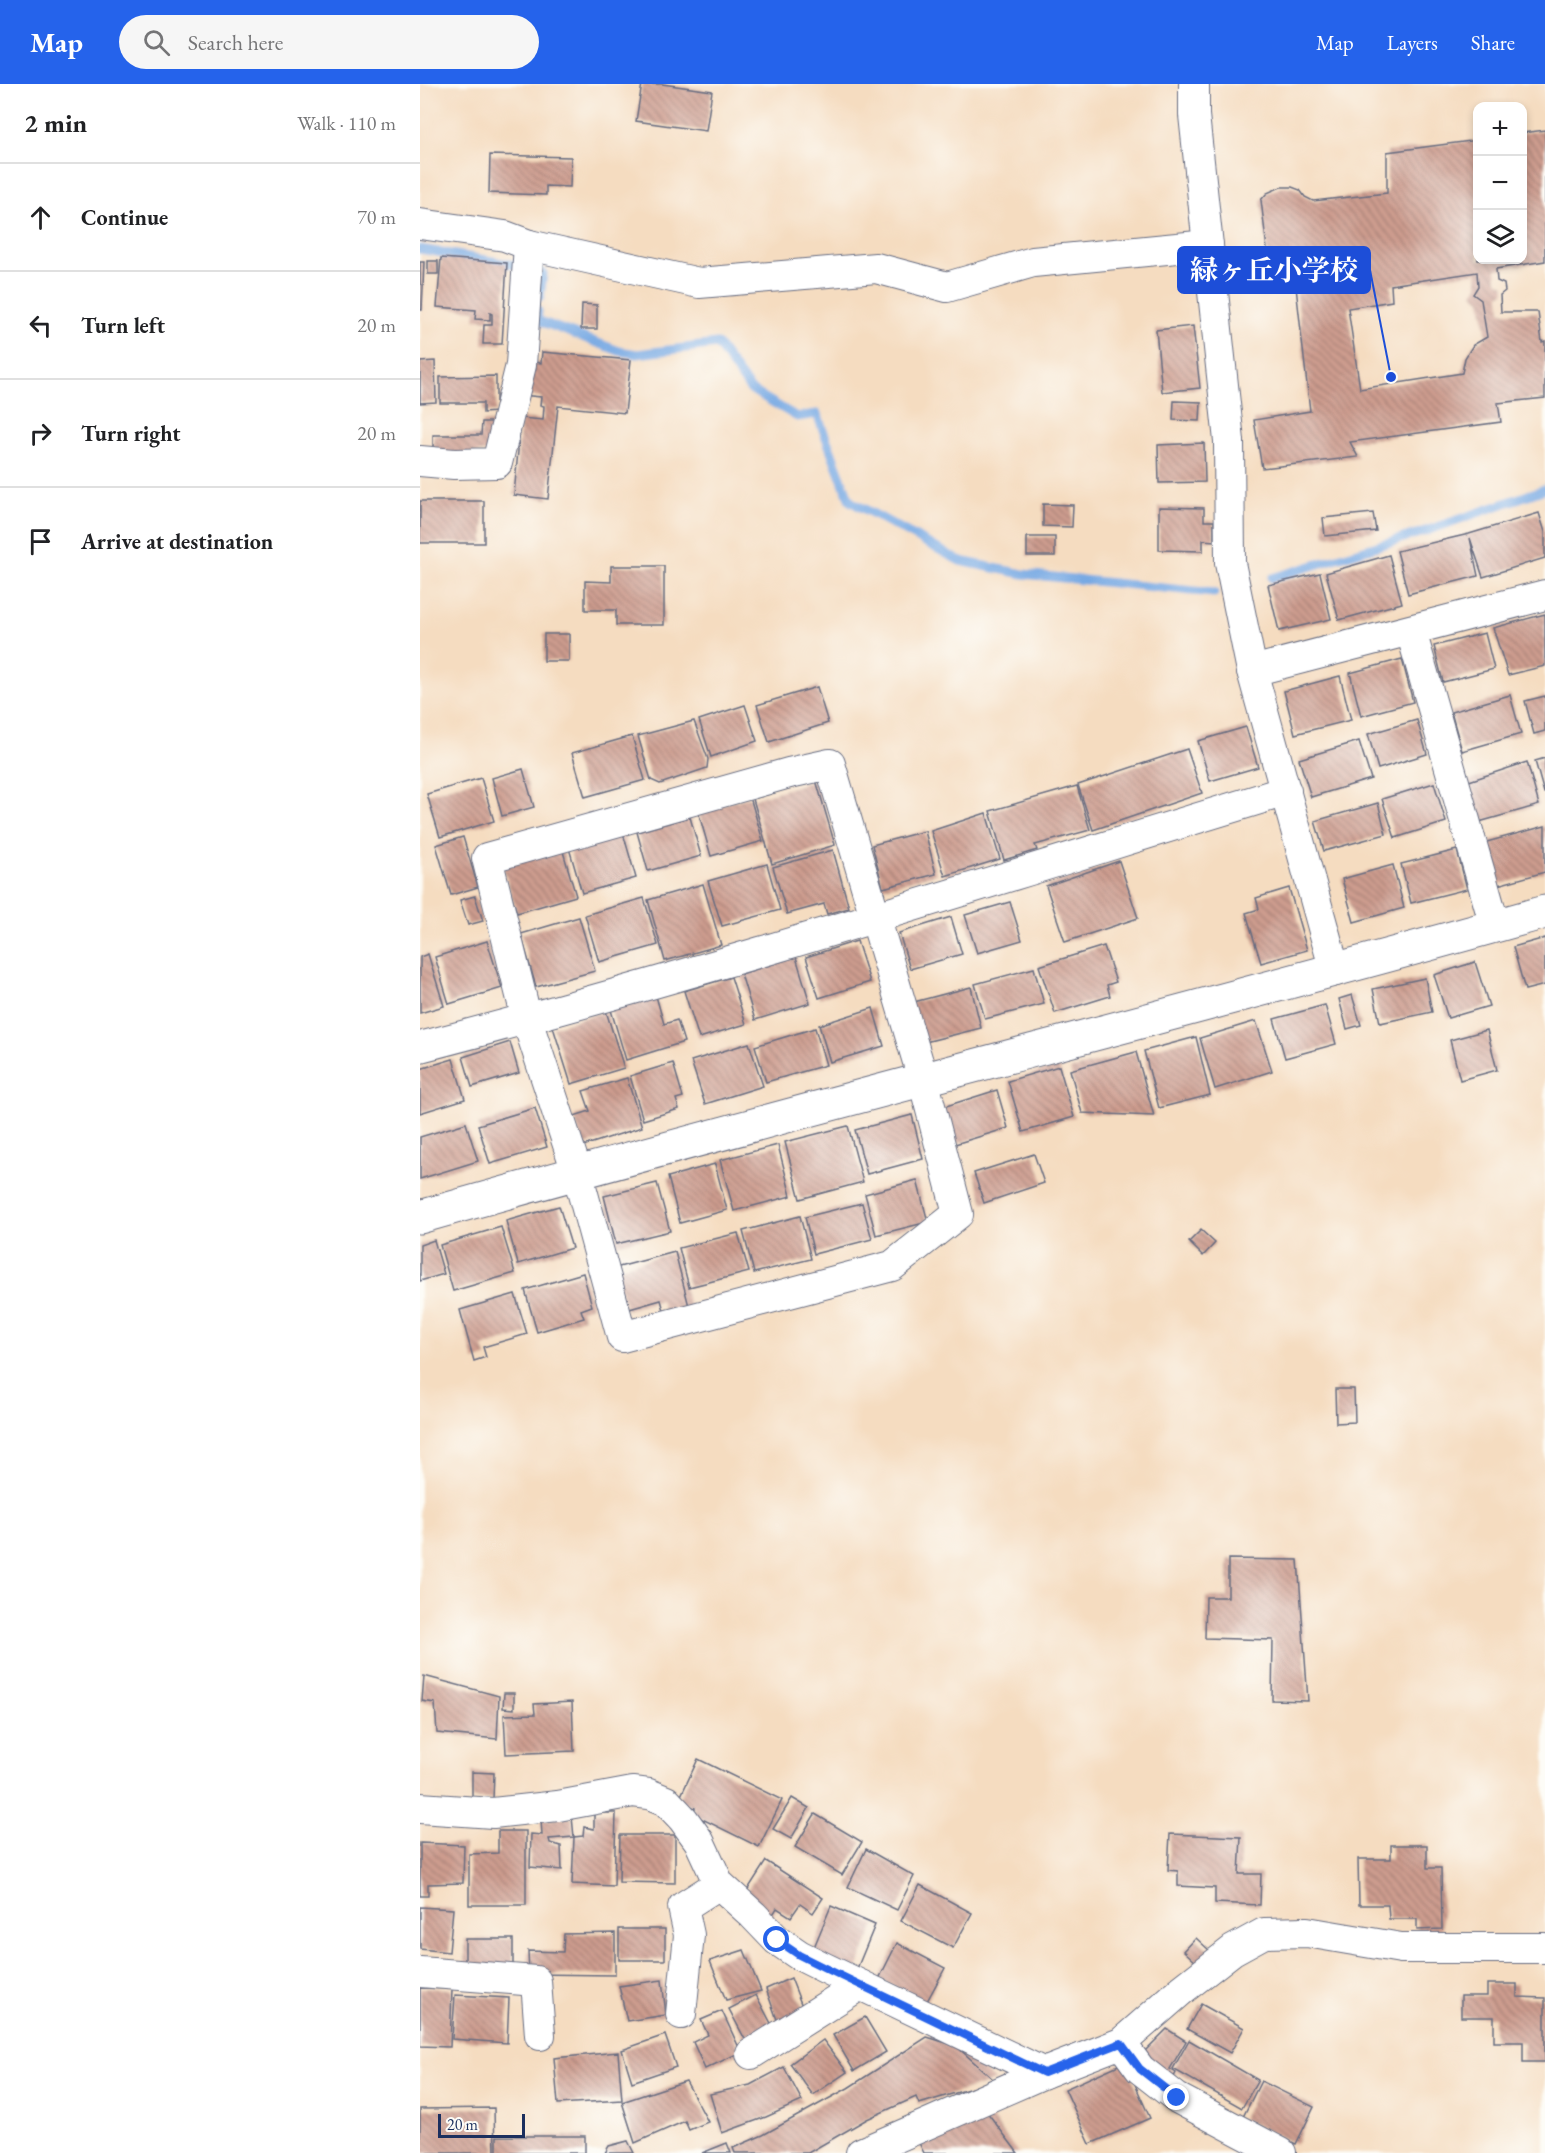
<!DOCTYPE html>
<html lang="en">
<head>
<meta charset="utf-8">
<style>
	:root { --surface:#fff; --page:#f6f6f6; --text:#202124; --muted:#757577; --line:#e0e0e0; --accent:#2563eb }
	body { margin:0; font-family:"EB Garamond","Noto Serif JP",serif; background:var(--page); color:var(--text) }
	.controls { position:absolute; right:18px; top:18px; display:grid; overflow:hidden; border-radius:12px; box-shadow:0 3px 9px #0003 }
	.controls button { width:54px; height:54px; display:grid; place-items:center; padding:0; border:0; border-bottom:2px solid var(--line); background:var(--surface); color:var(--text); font:30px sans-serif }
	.scale { position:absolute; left:18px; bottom:15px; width:87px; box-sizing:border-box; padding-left:6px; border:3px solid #1b2f5e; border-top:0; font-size:16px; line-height:21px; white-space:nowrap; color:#1b2f5e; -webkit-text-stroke:4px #fdfcf7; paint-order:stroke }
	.stop { position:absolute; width:18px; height:18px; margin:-14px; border:4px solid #2563eb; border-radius:50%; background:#fff }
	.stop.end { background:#2563eb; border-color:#fff; box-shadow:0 2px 6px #0008 }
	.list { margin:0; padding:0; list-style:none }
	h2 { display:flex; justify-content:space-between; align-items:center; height:78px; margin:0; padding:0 24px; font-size:26px }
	h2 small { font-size:20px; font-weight:400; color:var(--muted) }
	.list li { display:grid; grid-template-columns:39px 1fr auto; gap:18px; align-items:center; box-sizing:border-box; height:108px; padding:0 24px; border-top:2px solid var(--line) }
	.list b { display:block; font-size:22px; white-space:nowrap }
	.list em { font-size:20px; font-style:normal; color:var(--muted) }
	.icon { flex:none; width:33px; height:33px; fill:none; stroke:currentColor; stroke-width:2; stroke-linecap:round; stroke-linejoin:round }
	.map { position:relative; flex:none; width:1125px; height:2069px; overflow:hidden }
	header { display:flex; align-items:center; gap:36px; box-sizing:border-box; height:84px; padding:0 30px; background:var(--accent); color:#fff }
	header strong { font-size:28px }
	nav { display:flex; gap:33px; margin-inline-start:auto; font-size:21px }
	.search { width:420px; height:54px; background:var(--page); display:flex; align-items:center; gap:15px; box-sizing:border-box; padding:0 21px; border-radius:33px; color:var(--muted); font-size:22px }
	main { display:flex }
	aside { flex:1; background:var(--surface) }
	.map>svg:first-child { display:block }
</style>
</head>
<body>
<header>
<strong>Map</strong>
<div class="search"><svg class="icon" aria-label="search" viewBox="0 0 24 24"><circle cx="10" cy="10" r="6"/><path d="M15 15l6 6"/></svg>Search here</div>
<nav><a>Map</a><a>Layers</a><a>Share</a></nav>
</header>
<main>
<aside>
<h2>2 min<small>Walk · 110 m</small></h2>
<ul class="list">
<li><svg class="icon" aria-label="ahead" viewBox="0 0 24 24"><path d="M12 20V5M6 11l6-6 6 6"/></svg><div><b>Continue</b></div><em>70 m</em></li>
<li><svg class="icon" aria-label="left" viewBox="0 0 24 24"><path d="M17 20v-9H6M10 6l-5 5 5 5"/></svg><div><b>Turn left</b></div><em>20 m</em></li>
<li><svg class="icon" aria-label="right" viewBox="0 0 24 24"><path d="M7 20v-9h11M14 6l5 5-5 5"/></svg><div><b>Turn right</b></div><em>20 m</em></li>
<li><svg class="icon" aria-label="arrive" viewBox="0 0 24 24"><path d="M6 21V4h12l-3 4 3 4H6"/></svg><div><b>Arrive at destination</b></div></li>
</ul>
</aside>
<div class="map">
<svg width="1125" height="2069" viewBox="0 0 1125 2069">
	<defs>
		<pattern id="building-back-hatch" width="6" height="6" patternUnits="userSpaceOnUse" patternTransform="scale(1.5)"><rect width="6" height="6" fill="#cd9c8e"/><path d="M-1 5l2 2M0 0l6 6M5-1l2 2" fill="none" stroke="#a68077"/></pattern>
	</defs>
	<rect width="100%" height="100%" fill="#fdfcf7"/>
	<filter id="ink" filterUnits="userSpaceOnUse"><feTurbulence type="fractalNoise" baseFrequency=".0167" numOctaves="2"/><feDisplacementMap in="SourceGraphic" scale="12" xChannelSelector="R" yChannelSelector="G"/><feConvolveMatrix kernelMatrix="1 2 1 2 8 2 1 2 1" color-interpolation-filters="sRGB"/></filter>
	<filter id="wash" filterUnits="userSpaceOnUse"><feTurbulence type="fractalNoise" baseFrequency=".008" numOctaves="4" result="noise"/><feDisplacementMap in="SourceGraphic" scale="24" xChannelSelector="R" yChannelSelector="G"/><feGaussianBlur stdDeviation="1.35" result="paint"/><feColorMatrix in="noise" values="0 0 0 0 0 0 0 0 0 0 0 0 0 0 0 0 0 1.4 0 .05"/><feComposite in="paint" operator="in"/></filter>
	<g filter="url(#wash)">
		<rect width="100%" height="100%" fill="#f5dcc0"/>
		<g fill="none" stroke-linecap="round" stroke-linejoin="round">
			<g stroke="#77a9e3" stroke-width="9">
				<path d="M0 165 95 181"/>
				<path d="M120 213 123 189"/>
				<path d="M118 227 117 236 199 267 217 270 297 260 330 305 377 333 397 330 430 417 540 477 603 490 794 509"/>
				<path d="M852 494 1003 448 1125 405"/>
			</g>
		</g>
		<g id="blocks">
			<g fill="url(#building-back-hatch)" fill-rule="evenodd">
				<path d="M222 0H242L292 7 286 47 216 37Z"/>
				<path d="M1125 46V177L1076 185 1077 197 1084 200 1085 207 1080 211 1081 228H1118L1122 258 1125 257V314L1078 319 1081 338 930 358 938 373 842 384 834 336 890 327 876 203 852 206 841 116 847 109 861 103H872L880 106 885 113 893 117 967 109V68L1058 56V176H1102V49ZM1057 188 1058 202 1053 210 1061 216 1067 253 1053 261 1045 274 1042 289 940 305 928 224 972 217 971 201Z"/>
				<path d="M70 71 151 73 150 103 126 102V111L69 109Z"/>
				<path d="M21 174 87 179 82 260H63L64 241H72V230L70 229V236L55 235 56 226 17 223Z"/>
				<rect x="8" y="177" width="10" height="13"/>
				<path d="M0 178H4L2 226H0Z"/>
				<path d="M162 220 177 221V245H161Z"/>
				<path d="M773 242 780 304 742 308 736 246Z"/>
				<path d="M122 268 211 276 205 329 138 322 128 415 94 411 101 334 123 336 124 322 120 321 121 313 101 311 105 277 121 279Z"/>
				<path d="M15 277 16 318 0 319V278Z"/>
				<path d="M76 292V328L63 329V319H20V293Z"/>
				<path d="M754 317 781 318 780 337 753 336Z"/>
				<path d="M62 338H78L77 366 13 375V351H61Z"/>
				<path d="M784 359 785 398 739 399 738 361Z"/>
				<rect x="0" y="417" width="64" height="42"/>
				<path d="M623 420 653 421 652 443 623 442Z"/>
				<path d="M739 423 784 424V437H794V457L783 456V467L739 466Z"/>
				<path d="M953 429 956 447 905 452 903 434Z"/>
				<path d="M1119 429 1125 448V474L1063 493 1050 454 1058 492 988 510 977 467 1049 450Z"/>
				<rect x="607" y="453" width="28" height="19"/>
				<path d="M969 471 982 519 919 536 906 489Z"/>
				<path d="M191 482H244V541H196V526H165V497L191 498Z"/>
				<path d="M900 489 911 535 859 547 848 501Z"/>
				<path d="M1125 530V582L1088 591 1073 544Z"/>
				<path d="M1065 549 1074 585 1023 598 1014 562Z"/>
				<rect x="124" y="550" width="25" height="27"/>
				<path d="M982 575 993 618 941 632 930 589Z"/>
				<path d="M920 592 931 636 875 650 864 607Z"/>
				<path d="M397 603 408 639 349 658 337 621Z"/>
				<path d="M1090 611 1101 650 1042 667 1031 628Z"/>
				<path d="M1125 612V647L1114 650 1105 617Z"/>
				<path d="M325 621 337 657 291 673 279 636Z"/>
				<path d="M997 636 1007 670 958 685 948 650Z"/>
				<path d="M274 637 288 675 287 684 240 700 231 696 218 652Z"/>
				<path d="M826 643 838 683 790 697 778 657Z"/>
				<path d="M212 652 225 696 165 713 152 669Z"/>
				<path d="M939 657 951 695 891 713 879 675Z"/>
				<path d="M767 665 782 709 673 746 658 701Z"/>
				<path d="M1125 674V709H1124L1115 677Z"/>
				<path d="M1107 678 1119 721 1059 738 1046 698Z"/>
				<path d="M103 685 114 723 82 732 72 694Z"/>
				<path d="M61 694 74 737 20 753 7 710Z"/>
				<path d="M396 696 415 761 352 780 333 715Z"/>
				<path d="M1014 699 1026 738 975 754 962 715Z"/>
				<path d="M657 702 670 746 615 761 617 766 584 776 570 727Z"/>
				<path d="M330 713 343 757 291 772 278 727Z"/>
				<path d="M958 719 966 750 904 767 895 737Z"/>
				<path d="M566 729 580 775 525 792 511 747Z"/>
				<path d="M270 733 281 772 228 787 217 748Z"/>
				<path d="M1125 742V788L1074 802 1063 759Z"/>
				<path d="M505 747 516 790 463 804 452 761Z"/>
				<path d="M203 749 216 794 162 809 149 764Z"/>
				<path d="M43 753 58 803 31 811 16 761Z"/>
				<path d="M142 764 156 812 97 829 82 780Z"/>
				<path d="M413 766 429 824 407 830 404 820 367 830 353 783Z"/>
				<path d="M1037 766 1047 805 991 819 981 780Z"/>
				<path d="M699 777 718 834 645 858 626 802Z"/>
				<path d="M347 780 360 826 302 842 288 797Z"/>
				<path d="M973 781 984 824 934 838 922 795Z"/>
				<path d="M283 800 301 861 245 877 228 816Z"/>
				<path d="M869 804 887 866 841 879 826 829 839 825 836 814Z"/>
				<path d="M55 812 63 837 48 841 40 816Z"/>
				<path d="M224 814 238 861 179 878 165 831Z"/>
				<path d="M590 818 602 856 557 869 545 831Z"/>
				<path d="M159 833 175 887 116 903 101 850Z"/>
				<path d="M531 833 542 870 490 885 479 849Z"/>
				<path d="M1125 854V901L1105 906 1093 863Z"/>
				<path d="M67 857 82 904 29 920 15 873Z"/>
				<path d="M437 857 450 898 399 914 386 873Z"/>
				<path d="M684 862 696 898 687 901 690 912 635 929 619 882Z"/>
				<path d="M8 870 24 922 0 929V873Z"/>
				<path d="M376 873 390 919 335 936 321 890Z"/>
				<path d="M1055 878 1069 922 1028 934 1014 891Z"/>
				<path d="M614 884 624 920 565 935 555 900Z"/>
				<path d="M311 893 326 940 279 954 264 907Z"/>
				<path d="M1005 894 1012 928 960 939 953 905Z"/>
				<path d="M551 903 561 944 501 959 490 919Z"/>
				<path d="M932 911 941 941 927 945 919 915Z"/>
				<path d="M236 912 244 940 257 936 264 958 206 976 191 926Z"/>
				<path d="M905 921 916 960 865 974 854 935Z"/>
				<path d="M453 924 464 962 410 978 399 941Z"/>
				<path d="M186 927 204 984 151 1000 133 943Z"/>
				<path d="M836 937 852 987 795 1005 780 954Z"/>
				<path d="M395 944 406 981 346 998 335 962Z"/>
				<path d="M1067 946 1077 986 1040 996 1030 956Z"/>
				<path d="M776 953 790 1011 739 1024 724 967Z"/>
				<path d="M90 958 99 989 52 1003 43 973Z"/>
				<path d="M329 959 343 1002 285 1020 271 977Z"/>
				<path d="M716 968 734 1032 662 1029 650 986Z"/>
				<path d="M33 975 45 1015 0 1029V985Z"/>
				<path d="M253 979 263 1013 256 1015 259 1025 223 1036 210 992Z"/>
				<path d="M639 982 654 1033 603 1048 588 997Z"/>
				<path d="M207 994 222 1043 163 1062 154 1032 170 1027 163 1007Z"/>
				<path d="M577 1006 588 1044 535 1060 523 1023Z"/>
				<path d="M115 1024 127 1063 70 1080 58 1041Z"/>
				<path d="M492 1031 503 1075 447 1090 435 1046Z"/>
				<path d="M46 1039 58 1077 0 1095V1053Z"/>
				<path d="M428 1042 443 1098 380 1115 365 1058Z"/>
				<path d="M358 1061 371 1112 314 1127 300 1076Z"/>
				<path d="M614 1070 624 1099 564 1119 554 1089Z"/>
				<path d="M295 1080 307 1126 260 1139 248 1093Z"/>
				<path d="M497 1096 508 1138 456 1151 445 1110Z"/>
				<path d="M237 1099 250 1147 196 1160 184 1112Z"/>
				<path d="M442 1119 452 1155 394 1170 385 1133Z"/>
				<path d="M139 1122 152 1164 98 1180 86 1137Z"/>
				<path d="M380 1132 391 1175 334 1189 323 1147Z"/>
				<path d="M81 1143 95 1189 33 1207 20 1161Z"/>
				<path d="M781 1146 795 1159 783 1172 769 1158Z"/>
				<path d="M318 1149 329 1188 269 1203 259 1164Z"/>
				<path d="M14 1156 24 1190 0 1197V1161Z"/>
				<path d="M255 1168 270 1226 246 1233 241 1216 206 1226 195 1184Z"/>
				<path d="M163 1189 172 1222 161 1226 164 1234 117 1248 105 1206Z"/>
				<path d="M95 1210 107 1250 63 1263 66 1273 54 1277 40 1226Z"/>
				<path d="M915 1305H934L935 1338 916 1339Z"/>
				<path d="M808 1475 878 1476 888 1617 852 1616 853 1556 785 1554 786 1513H808Z"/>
				<path d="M4 1592 79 1612 77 1655 17 1649 15 1619 2 1617Z"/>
				<path d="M84 1609H94V1625L83 1624Z"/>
				<path d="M152 1618 154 1667 86 1670 84 1631 115 1630 114 1620Z"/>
				<path d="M278 1675 362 1716 339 1763 272 1730 275 1724 259 1716Z"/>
				<path d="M52 1688 74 1689 73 1715H52Z"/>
				<path d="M372 1714 389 1724 371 1755 353 1745Z"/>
				<path d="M174 1729H196L194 1802 152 1800 154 1753 163 1752 164 1743 174 1745Z"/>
				<path d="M395 1730 442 1758 422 1791 375 1763Z"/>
				<path d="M152 1733 154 1753 129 1755 130 1759 141 1762 142 1786 110 1783 111 1750 122 1751 121 1736Z"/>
				<path d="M78 1747H106V1821H49V1770L78 1769Z"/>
				<path d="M750 1750 821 1753 819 1790H841L840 1821 795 1819V1804L758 1802V1787L748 1786Z"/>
				<path d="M200 1751H255V1799L199 1798Z"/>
				<path d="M0 1759 44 1761 43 1799 8 1800V1812H0Z"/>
				<path d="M971 1761H1007V1784H1021L1022 1845 997 1846V1835H969L968 1821H939L938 1775H971Z"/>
				<path d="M446 1765 494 1792 477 1826 428 1803Z"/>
				<path d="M346 1777 403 1814 393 1829 380 1820 371 1833 357 1824 352 1832 323 1813Z"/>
				<path d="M500 1801 552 1829 533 1864 481 1837Z"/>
				<path d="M411 1822 455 1841 436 1887 392 1868Z"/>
				<path d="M0 1823 33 1825 29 1868 0 1865Z"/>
				<rect x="199" y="1845" width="46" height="31"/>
				<path d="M195 1849V1891L109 1890 108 1867 143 1868 144 1850Z"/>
				<path d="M776 1854 790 1867 778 1880 764 1867Z"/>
				<path d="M45 1855H93V1890L45 1889Z"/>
				<path d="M477 1859 525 1884 506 1919 459 1895Z"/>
				<path d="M324 1866 341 1907 306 1916 290 1877Z"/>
				<path d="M371 1894 385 1930 360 1944 346 1905Z"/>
				<path d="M242 1896 246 1931 207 1937 199 1902Z"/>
				<path d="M1067 1900H1097V1913L1125 1914V1978H1103V1958H1074V1933H1041V1912H1067Z"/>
				<path d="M0 1904 32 1905 30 1963 0 1962Z"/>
				<path d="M35 1911 89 1914 87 1959 32 1955Z"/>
				<path d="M336 1911 355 1947 328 1961 309 1925Z"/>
				<path d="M781 1920 824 1944 810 1969 767 1945Z"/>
				<path d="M302 1927 321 1968 285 1985 273 1958 288 1951 281 1936Z"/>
				<path d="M445 1933 466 1968 434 1987 413 1951Z"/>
				<path d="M747 1945 766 1957 750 1985 756 1989 750 2000 719 1973Z"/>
				<path d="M245 1951 256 1983 212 1998 202 1966Z"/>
				<path d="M507 1953 536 1962 575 1997 499 2020 496 2013 447 2035 388 2069H315L313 2064 343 2051 428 2004Z"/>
				<path d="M403 1956 427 1988 393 2011 370 1980Z"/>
				<path d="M769 1956 838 1996 822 2024 753 1985Z"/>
				<path d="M198 1968 202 2016 138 2020 134 1974Z"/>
				<path d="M705 1978 730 2034 670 2060 645 2005Z"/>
				<path d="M364 1983 382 2017 346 2033 302 2049 290 2010 330 2001Z"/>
				<path d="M266 1997 288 2038 269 2046 265 2037 215 2059 202 2018Z"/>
				<path d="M841 1997 894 2023 876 2060 822 2035Z"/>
				<path d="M74 2024 75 2069H0V2025Z"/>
				<path d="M567 2028 598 2069H504L498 2057Z"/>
				<rect x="77" y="2052" width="88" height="17"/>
				<path d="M208 2057 214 2069H185L189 2062Z"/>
				<path d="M307 2059 311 2069H282Z"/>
			</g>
		</g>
	</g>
	<g filter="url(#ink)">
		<use href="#blocks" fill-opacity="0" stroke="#676c80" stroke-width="1.5"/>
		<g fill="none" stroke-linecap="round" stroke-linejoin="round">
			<defs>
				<g id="street">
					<path d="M774 0V31L809 357 810 479 832 587 915 887"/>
					<path d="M0 140 85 152 109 161 279 199 456 184 527 203 613 178 788 161"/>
					<path d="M0 377 34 380 77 379 101 281 109 161"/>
					<path d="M991 547 1075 842"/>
					<path d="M832 587 1125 511"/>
					<path d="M410 680 503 995 538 1130 472 1182 202 1253 157 1088 107 936 67 774 369 689Z"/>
					<path d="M0 963C291 888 578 795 866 707"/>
					<path d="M0 1724 73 1729 138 1722 213 1708 229 1710 246 1717 263 1735 279 1757 299 1800 333 1831 357 1856 379 1871 405 1884 624 1989"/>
					<path d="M0 1888 116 1897 120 1951"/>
					<path d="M261 1930 269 1851 263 1823 299 1800"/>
					<path d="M701 1959 720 1985 757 2014 861 2069"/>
					<path d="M331 1970 440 1901"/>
					<path d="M441 2069 624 1989 701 1959 763 1905 813 1866 844 1849 887 1848 981 1864H1125"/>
				</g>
				<path id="secondary" d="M0 1133C374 1026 751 933 1125 828"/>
			</defs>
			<use href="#street" stroke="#676c80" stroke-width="32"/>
			<use href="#secondary" stroke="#676c80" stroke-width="35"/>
			<use href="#street" stroke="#fff" stroke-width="30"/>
			<use href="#secondary" stroke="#fff" stroke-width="33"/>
		</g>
	</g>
	<g fill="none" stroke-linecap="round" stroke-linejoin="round" filter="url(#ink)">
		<path stroke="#2563eb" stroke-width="8" d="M357 1856 379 1871 405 1884 624 1989 701 1959 720 1985 757 2014"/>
	</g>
	<path fill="none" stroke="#1d4ed8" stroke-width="2" d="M971 293L950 186"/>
	<circle fill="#1d4ed8" stroke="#fdfcf7" stroke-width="2" cx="971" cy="293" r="6"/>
	<rect fill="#1d4ed8" stroke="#1d4ed8" stroke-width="2" x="758" y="163" width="192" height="46" rx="6"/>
	<g font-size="28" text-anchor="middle" font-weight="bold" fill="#fff">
		<text x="854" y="196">緑ヶ丘小学校</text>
	</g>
</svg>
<div class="controls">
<button>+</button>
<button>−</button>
<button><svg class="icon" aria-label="layers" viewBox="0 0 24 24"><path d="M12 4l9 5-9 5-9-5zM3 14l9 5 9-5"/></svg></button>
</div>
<div class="scale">20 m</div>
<div class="stop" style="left:357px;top:1856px"></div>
<div class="stop end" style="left:757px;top:2014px"></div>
</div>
</main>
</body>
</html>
